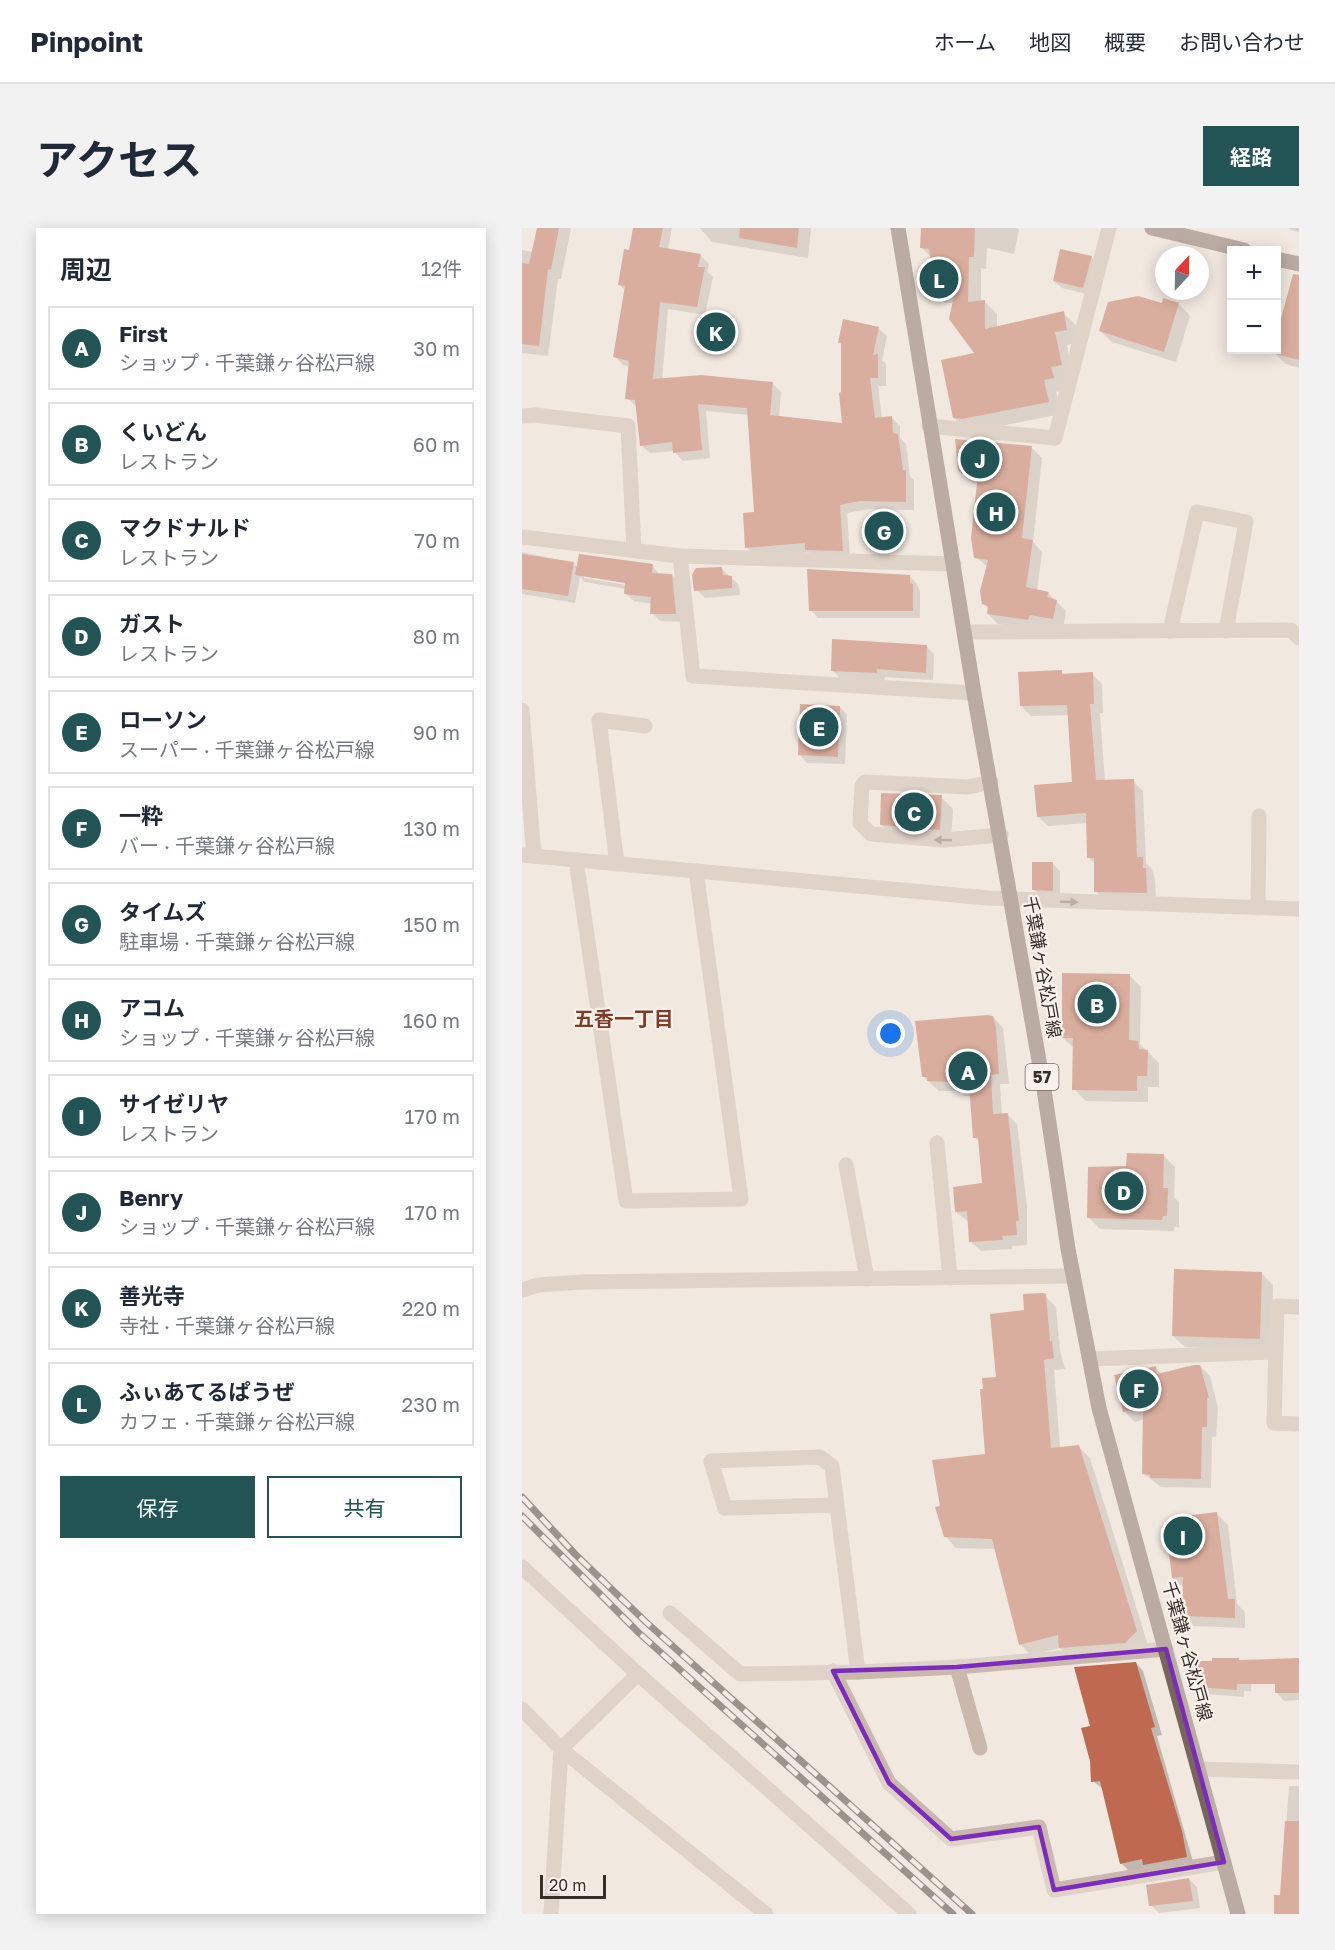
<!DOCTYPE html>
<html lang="ja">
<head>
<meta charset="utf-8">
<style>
	:root { --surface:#fff; --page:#f2f2f3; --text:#1f2937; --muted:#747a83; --line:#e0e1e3; --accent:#225456 }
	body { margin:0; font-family:"Golos Text","Noto Sans JP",sans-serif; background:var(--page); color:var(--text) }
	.controls { position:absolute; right:18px; top:18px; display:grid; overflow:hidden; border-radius:0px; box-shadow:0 3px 15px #0003 }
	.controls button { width:54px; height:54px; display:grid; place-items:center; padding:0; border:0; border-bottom:2px solid var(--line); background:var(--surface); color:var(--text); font:30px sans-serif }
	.compass { position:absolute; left:633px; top:18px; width:54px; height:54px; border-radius:50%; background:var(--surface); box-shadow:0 3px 15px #0003; rotate:22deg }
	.scale { position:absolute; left:18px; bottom:15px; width:66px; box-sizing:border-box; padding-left:6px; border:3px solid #372e2a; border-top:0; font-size:16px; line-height:21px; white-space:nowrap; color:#372e2a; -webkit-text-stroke:4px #f9f2eb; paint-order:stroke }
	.you { position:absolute; left:369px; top:806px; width:21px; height:21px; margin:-15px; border:4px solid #fff; border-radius:50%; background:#1a73e8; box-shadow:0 0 0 9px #1a73e833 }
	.badge { display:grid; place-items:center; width:39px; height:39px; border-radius:50%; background:var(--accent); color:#fff; font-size:20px; font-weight:700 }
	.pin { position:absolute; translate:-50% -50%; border:3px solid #fff; box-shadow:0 2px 6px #0006 }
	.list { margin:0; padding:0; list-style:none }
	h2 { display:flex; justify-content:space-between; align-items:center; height:78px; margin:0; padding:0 24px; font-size:26px }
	h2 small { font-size:20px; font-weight:400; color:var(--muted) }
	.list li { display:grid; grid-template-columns:39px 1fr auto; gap:18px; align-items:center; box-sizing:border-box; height:84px; margin:0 12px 12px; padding:0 12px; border:2px solid var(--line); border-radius:0px }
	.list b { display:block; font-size:22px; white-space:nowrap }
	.list p { margin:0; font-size:20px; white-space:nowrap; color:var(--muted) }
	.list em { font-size:20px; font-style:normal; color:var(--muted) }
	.actions { display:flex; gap:12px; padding:18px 24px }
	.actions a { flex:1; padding:14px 0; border:2px solid var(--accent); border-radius:0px; text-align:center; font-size:21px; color:var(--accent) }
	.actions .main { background:var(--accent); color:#fff }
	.map { position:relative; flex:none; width:777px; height:1686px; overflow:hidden; border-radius:0px }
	header { display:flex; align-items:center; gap:36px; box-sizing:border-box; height:84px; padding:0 30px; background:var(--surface); border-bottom:2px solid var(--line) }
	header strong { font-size:28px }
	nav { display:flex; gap:33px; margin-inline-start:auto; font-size:21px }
	.intro { display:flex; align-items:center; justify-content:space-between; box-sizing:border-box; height:144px; padding:0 36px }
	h1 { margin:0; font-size:42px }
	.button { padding:15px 27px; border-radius:0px; background:var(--accent); color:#fff; font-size:21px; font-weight:700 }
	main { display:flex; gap:36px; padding:0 36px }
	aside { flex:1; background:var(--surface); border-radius:0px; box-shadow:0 3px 15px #0003 }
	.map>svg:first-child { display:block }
</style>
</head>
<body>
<header>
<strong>Pinpoint</strong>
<nav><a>ホーム</a><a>地図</a><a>概要</a><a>お問い合わせ</a></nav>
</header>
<div class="intro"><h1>アクセス</h1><a class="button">経路</a></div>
<main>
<aside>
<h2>周辺<small>12件</small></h2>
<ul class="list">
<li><span class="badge">A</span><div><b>First</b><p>ショップ · 千葉鎌ヶ谷松戸線</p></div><em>30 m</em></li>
<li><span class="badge">B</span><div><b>くいどん</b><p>レストラン</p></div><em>60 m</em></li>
<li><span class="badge">C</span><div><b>マクドナルド</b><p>レストラン</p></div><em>70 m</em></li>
<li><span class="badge">D</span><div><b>ガスト</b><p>レストラン</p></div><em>80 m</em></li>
<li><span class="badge">E</span><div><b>ローソン</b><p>スーパー · 千葉鎌ヶ谷松戸線</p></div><em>90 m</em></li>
<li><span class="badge">F</span><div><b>一粋</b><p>バー · 千葉鎌ヶ谷松戸線</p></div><em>130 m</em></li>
<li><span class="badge">G</span><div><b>タイムズ</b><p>駐車場 · 千葉鎌ヶ谷松戸線</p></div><em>150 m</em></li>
<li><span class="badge">H</span><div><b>アコム</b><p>ショップ · 千葉鎌ヶ谷松戸線</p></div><em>160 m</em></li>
<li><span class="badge">I</span><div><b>サイゼリヤ</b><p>レストラン</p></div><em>170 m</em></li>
<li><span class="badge">J</span><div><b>Benry</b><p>ショップ · 千葉鎌ヶ谷松戸線</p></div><em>170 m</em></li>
<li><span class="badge">K</span><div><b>善光寺</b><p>寺社 · 千葉鎌ヶ谷松戸線</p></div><em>220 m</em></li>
<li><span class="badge">L</span><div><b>ふぃあてるぱうぜ</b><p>カフェ · 千葉鎌ヶ谷松戸線</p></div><em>230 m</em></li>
</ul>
<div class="actions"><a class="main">保存</a><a>共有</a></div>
</aside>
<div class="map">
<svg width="777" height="1686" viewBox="0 0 777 1686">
	<rect width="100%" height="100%" fill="#f1e8df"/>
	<g fill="#0003" fill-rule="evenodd">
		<path d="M16 0H49L39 51H36L26 128 0 125V22L11 24Z"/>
		<path d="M112 0H150L146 22 178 27 187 36 185 43 191 49 183 87 146 81 140 152 250 155 259 164 257 190 322 196 320 117 317 114 356 100 365 108 360 132 364 136V158H356L360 191 370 190 378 198V210L384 216 388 248 392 252V282L347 281 325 285 328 331 293 330 287 324 233 328 225 319 234 286 227 187 184 183 188 230 161 233 152 223 128 225 119 217 115 179 105 170 108 139 101 137 93 128 103 63 97 56 108 24Z"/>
		<path d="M178 0H289L286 30 190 14Z"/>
		<path d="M401 0H495L497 2 492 26 465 20 464 41 459 40V74H463L475 86V100L541 85 554 97 557 114 545 117 551 149 543 162 534 164 539 186 453 203H445L432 190 454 126 432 75H423L411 62 409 29 400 20Z"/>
		<path d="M766 0H777V4L767 1Z"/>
		<path d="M569 29 577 37 569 67 540 60 532 53Z"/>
		<path d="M777 67V140L764 136 752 125Z"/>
		<path d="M657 76 668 88 654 134 590 114 578 103 641 77Z"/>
		<path d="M510 220 520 230 511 314 520 324 515 363 526 365 544 383 541 401 517 396 516 401 476 396 466 386 467 381 461 375 466 339 454 329 457 255H451L438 242Z"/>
		<path d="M0 324 51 335 56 340 130 337 138 347H150L157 355 161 394 138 393 130 385V376L112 373 104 366V361L63 354 58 349 53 375 0 366ZM62 347 111 355V358L62 350Z"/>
		<path d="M199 340 217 357 218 367 183 370 175 362Z"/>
		<path d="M388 348 395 356 398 364V390H296L289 382Z"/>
		<path d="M405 419 412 426 411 452 363 449 362 452 318 450 310 442Z"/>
		<path d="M498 445 570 446 580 456 581 485H578L583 554 611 553 621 563 624 635 630 641 633 652 634 674H584L574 663 573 636 566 629V595L526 598 516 588 551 556 547 487 509 488 499 478Z"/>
		<path d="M318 479 325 487 323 536 285 535 278 527Z"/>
		<path d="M419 569 431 581 429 613 371 608 359 596Z"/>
		<path d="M530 635 538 643V670L519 669 512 661Z"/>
		<path d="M607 747 619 759 618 816 637 835V859H626V874L564 873 552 861 553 821 541 810Z"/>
		<path d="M471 789 481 800 487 856H478L480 887 485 886 495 896 505 978V1017L490 1018V1021L459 1023 448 1013 447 994 434 984 462 956 458 914 453 910 449 868H443L439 863H417L402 849Z"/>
		<path d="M641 927 653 939 652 969 657 974V999H652V1003L578 1001 566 989 606 939Z"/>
		<path d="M739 1045 751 1057 749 1122 663 1119 651 1108Z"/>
		<path d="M523 1068 534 1079 538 1123 543 1141 532 1142 538 1220 557 1219 568 1230 625 1414 614 1425 549 1431 538 1420 509 1427 498 1416 474 1321 434 1320 423 1308 420 1279 465 1228 476 1150 504 1083Z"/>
		<path d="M678 1138 688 1148 696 1180 694 1209H690L689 1260 639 1259 622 1246 623 1191 613 1194 603 1184 633 1140 640 1146Z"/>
		<path d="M695 1286 706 1297 715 1376 723 1384V1400L672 1398 662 1388V1360L651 1350 664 1299Z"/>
		<path d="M614 1435 621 1443 640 1507 635 1508 672 1637 630 1645 625 1639 607 1643 599 1635 581 1561 571 1553 570 1499Z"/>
		<path d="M730 1442 729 1463H722V1469L685 1466 677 1458Z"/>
		<path d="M777 1447V1472L762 1473 755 1465Z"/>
		<path d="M767 1558H777V1686H753L759 1669Z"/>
		<path d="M667 1651 675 1659 678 1680 637 1685 629 1677Z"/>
	</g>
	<g fill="#be6950">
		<path d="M15 0H37L29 42 26 41 17 118 0 116V35L7 36Z"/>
		<path d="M111 0H141L137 19 179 26 176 39H183L175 79 138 74 131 151 179 147 251 154 248 187 320 195 317 165 319 164V115H316L321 91 357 99 351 127 356 126V150H348L353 190 370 188 371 205 376 206 381 242H384V274L338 273 318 277 321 323 283 322V315L223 320 221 285 232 284 225 180 176 176 180 222 151 225 150 214 118 218 113 172 103 171 107 133 91 129 103 58 96 57 102 21 107 22Z"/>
		<path d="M218 0H277L275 20 217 10Z"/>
		<path d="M399 0H453L452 29H447L446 74 463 72V101L542 83 545 102 533 104 540 137 529 139 532 150 522 152 527 174 440 191 431 190 419 132 452 125 427 91 433 63H409L408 26 407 21 398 20Z"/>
		<path d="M538 21 570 28 561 60 531 53Z"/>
		<path d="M771 46 777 47V132L750 125 751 122H754V109Z"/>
		<path d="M616 68 640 75 641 70 657 75 642 124 577 103 586 74Z"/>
		<path d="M433 211 510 218 500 310 511 312 504 359 527 364 525 369 535 372 531 391 508 387 506 392 465 386 466 378 460 376 458 363 466 332 452 330 449 310 456 246 439 245 436 242Z"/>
		<path d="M0 326 52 334 46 368 0 361Z"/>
		<path d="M57 326 131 336 130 345 150 346 154 386H128L129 369 102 366 103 355 53 347Z"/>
		<path d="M200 339 201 347 210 348V360L172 363 170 347 174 340Z"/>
		<path d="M285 341 388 347V355L391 356V383H287Z"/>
		<path d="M310 411 405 417 404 445 355 441V445L309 443Z"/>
		<path d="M540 442V446L571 444 572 476H568L574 552 612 551 615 629H621V640H624L625 665 572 664V630H565L564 585 515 589 512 557 550 554 545 477 498 478 496 444Z"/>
		<path d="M278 476 318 478 316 529 276 527Z"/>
		<path d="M359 565 420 567 418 602 358 597Z"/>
		<path d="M510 634H531V663L510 662Z"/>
		<path d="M540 745 608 746 607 812 616 813 617 821 626 822 625 848H615V863L550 862 551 810H540Z"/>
		<path d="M465 787 471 788 474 800 477 846 469 847 471 886 486 885 497 993H494L495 1007 480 1008 481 1012 447 1014 445 983 433 984 431 959 460 955 456 910H451L447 857 432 859V854L405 853V849H400L393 793Z"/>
		<path d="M605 925 642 926 641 960H646L645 988H641L640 992 565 990 566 939 604 938Z"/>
		<path d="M652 1041 740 1044 738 1111 650 1108Z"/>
		<path d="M521 1065 524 1066 528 1113H530L532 1130 522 1132 529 1220 557 1217 615 1403 603 1415 537 1420 536 1407 497 1417 470 1311 422 1309 413 1279 418 1278 410 1232 463 1226 458 1161H461L460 1150 474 1149 468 1086 502 1082 501 1066Z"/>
		<path d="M672 1137H678L687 1170H685V1199H680L679 1251 628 1250V1247L620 1246 621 1180 601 1184 592 1147 634 1138 635 1146Z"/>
		<path d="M695 1284 706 1371H713V1390L660 1388 661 1349 650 1350 644 1299 663 1298 662 1288Z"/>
		<path d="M690 1430H717V1432L777 1430V1465H753V1456H715V1462L675 1459V1433H690Z"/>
		<path d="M614 1434 633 1499 629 1500 660 1603 665 1629 621 1637 620 1631 598 1636 578 1553 569 1554 568 1533 559 1500 568 1498 552 1439Z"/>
		<path d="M763 1593H777V1686H752V1667H758Z"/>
		<path d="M667 1650 671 1673 627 1678 624 1657Z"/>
	</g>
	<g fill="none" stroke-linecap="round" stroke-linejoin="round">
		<g stroke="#c9b8ab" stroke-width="15">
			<path d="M0 188 13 187 106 198 112 322"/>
			<path d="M407 198 533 210 587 0"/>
			<path d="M0 309 158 328 432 336"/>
			<path d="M158 328 171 448 452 465"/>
			<path d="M648 403 675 284 724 294 704 403"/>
			<path d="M444 404 769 402 777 410"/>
			<path d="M0 482 12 628"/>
			<path d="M469 554 446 559 343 554 340 558 338 595 349 606 422 612 479 607"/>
			<path d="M0 627 466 670 777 681"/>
			<path d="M54 632 104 973 219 971 174 643"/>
			<path d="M95 636 77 492 123 498"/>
			<path d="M736 680 737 588"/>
			<path d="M415 915 428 1050"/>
			<path d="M324 937 345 1051"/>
			<path d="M0 1062 16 1057 60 1054 551 1048"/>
			<path d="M777 1079 755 1078 752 1195 777 1196"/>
			<path d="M568 1131 753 1124"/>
			<path d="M315 1277 203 1280 189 1233 298 1229 310 1238 336 1444"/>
			<path d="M0 1339 116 1446 387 1686"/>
			<path d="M148 1385 218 1446 336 1444 435 1439 644 1421"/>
			<path d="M435 1439 458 1520"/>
			<path d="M311 1443 367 1555 429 1611 517 1599 532 1662 702 1634"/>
			<path d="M0 1481 39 1521 244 1686"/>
			<path d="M677 1541 777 1544"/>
			<path d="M29 1686 39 1521 116 1446"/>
		</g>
		<g stroke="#78655c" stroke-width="15">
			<path d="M376 0 452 465 521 855 546 1021 577 1180 716 1686"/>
			<path d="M630 0 722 22"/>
			<path d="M754 31 777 36"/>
		</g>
		<defs>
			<g id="rail">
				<path d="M0 1269 53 1326 125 1395 450 1686"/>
				<path d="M0 1288 117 1405 431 1686"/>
			</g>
		</defs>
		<use href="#rail" stroke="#372e2a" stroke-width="7"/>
		<use href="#rail" stroke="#f9f2eb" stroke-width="4.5" stroke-dasharray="14" stroke-linecap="butt"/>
	</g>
	<defs><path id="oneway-solid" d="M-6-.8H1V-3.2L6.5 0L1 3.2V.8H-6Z" transform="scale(1.5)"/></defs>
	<g fill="#796c64">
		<use href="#oneway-solid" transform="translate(421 612) rotate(-179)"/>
		<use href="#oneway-solid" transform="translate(547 674) rotate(2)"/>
	</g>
	<path d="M0 0H777V1686H0ZM644 1421 702 1634 532 1662 517 1599 429 1611 367 1555 311 1443 435 1439Z" fill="#f1e8df" fill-opacity=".55" fill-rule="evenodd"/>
	<path fill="none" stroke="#7b2cbf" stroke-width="4.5" stroke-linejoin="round" d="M644 1421 702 1634 532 1662 517 1599 429 1611 367 1555 311 1443 435 1439Z"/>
	<g text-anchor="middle" stroke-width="4.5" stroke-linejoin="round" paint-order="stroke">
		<rect fill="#f9f2eb" stroke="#716964" stroke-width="1.5" x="503.5" y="836" width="33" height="26" rx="4.5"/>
		<g font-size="16" font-weight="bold" fill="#372e2a">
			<text x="520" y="855">57</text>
		</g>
		<g font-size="18" fill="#372e2a" stroke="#f9f2eb">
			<text transform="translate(520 739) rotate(80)" y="6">千葉鎌ヶ谷松戸線</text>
			<text transform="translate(665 1423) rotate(75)" y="6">千葉鎌ヶ谷松戸線</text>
		</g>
		<g font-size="20" font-weight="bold" fill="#813c28" stroke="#f9f2eb">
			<text x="102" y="798">五香一丁目</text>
		</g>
	</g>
</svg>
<div class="controls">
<button>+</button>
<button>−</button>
</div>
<svg class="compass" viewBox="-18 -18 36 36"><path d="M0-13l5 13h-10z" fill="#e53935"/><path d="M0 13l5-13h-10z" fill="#747a83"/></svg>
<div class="scale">20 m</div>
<div class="you"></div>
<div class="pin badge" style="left:446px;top:843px">A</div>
<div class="pin badge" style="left:575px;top:776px">B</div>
<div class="pin badge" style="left:392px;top:584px">C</div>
<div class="pin badge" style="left:602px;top:963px">D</div>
<div class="pin badge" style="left:297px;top:499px">E</div>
<div class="pin badge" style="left:617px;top:1161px">F</div>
<div class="pin badge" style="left:362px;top:303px">G</div>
<div class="pin badge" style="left:474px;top:284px">H</div>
<div class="pin badge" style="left:661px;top:1308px">I</div>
<div class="pin badge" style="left:458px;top:231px">J</div>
<div class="pin badge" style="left:194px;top:104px">K</div>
<div class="pin badge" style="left:417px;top:51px">L</div>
</div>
</main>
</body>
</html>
